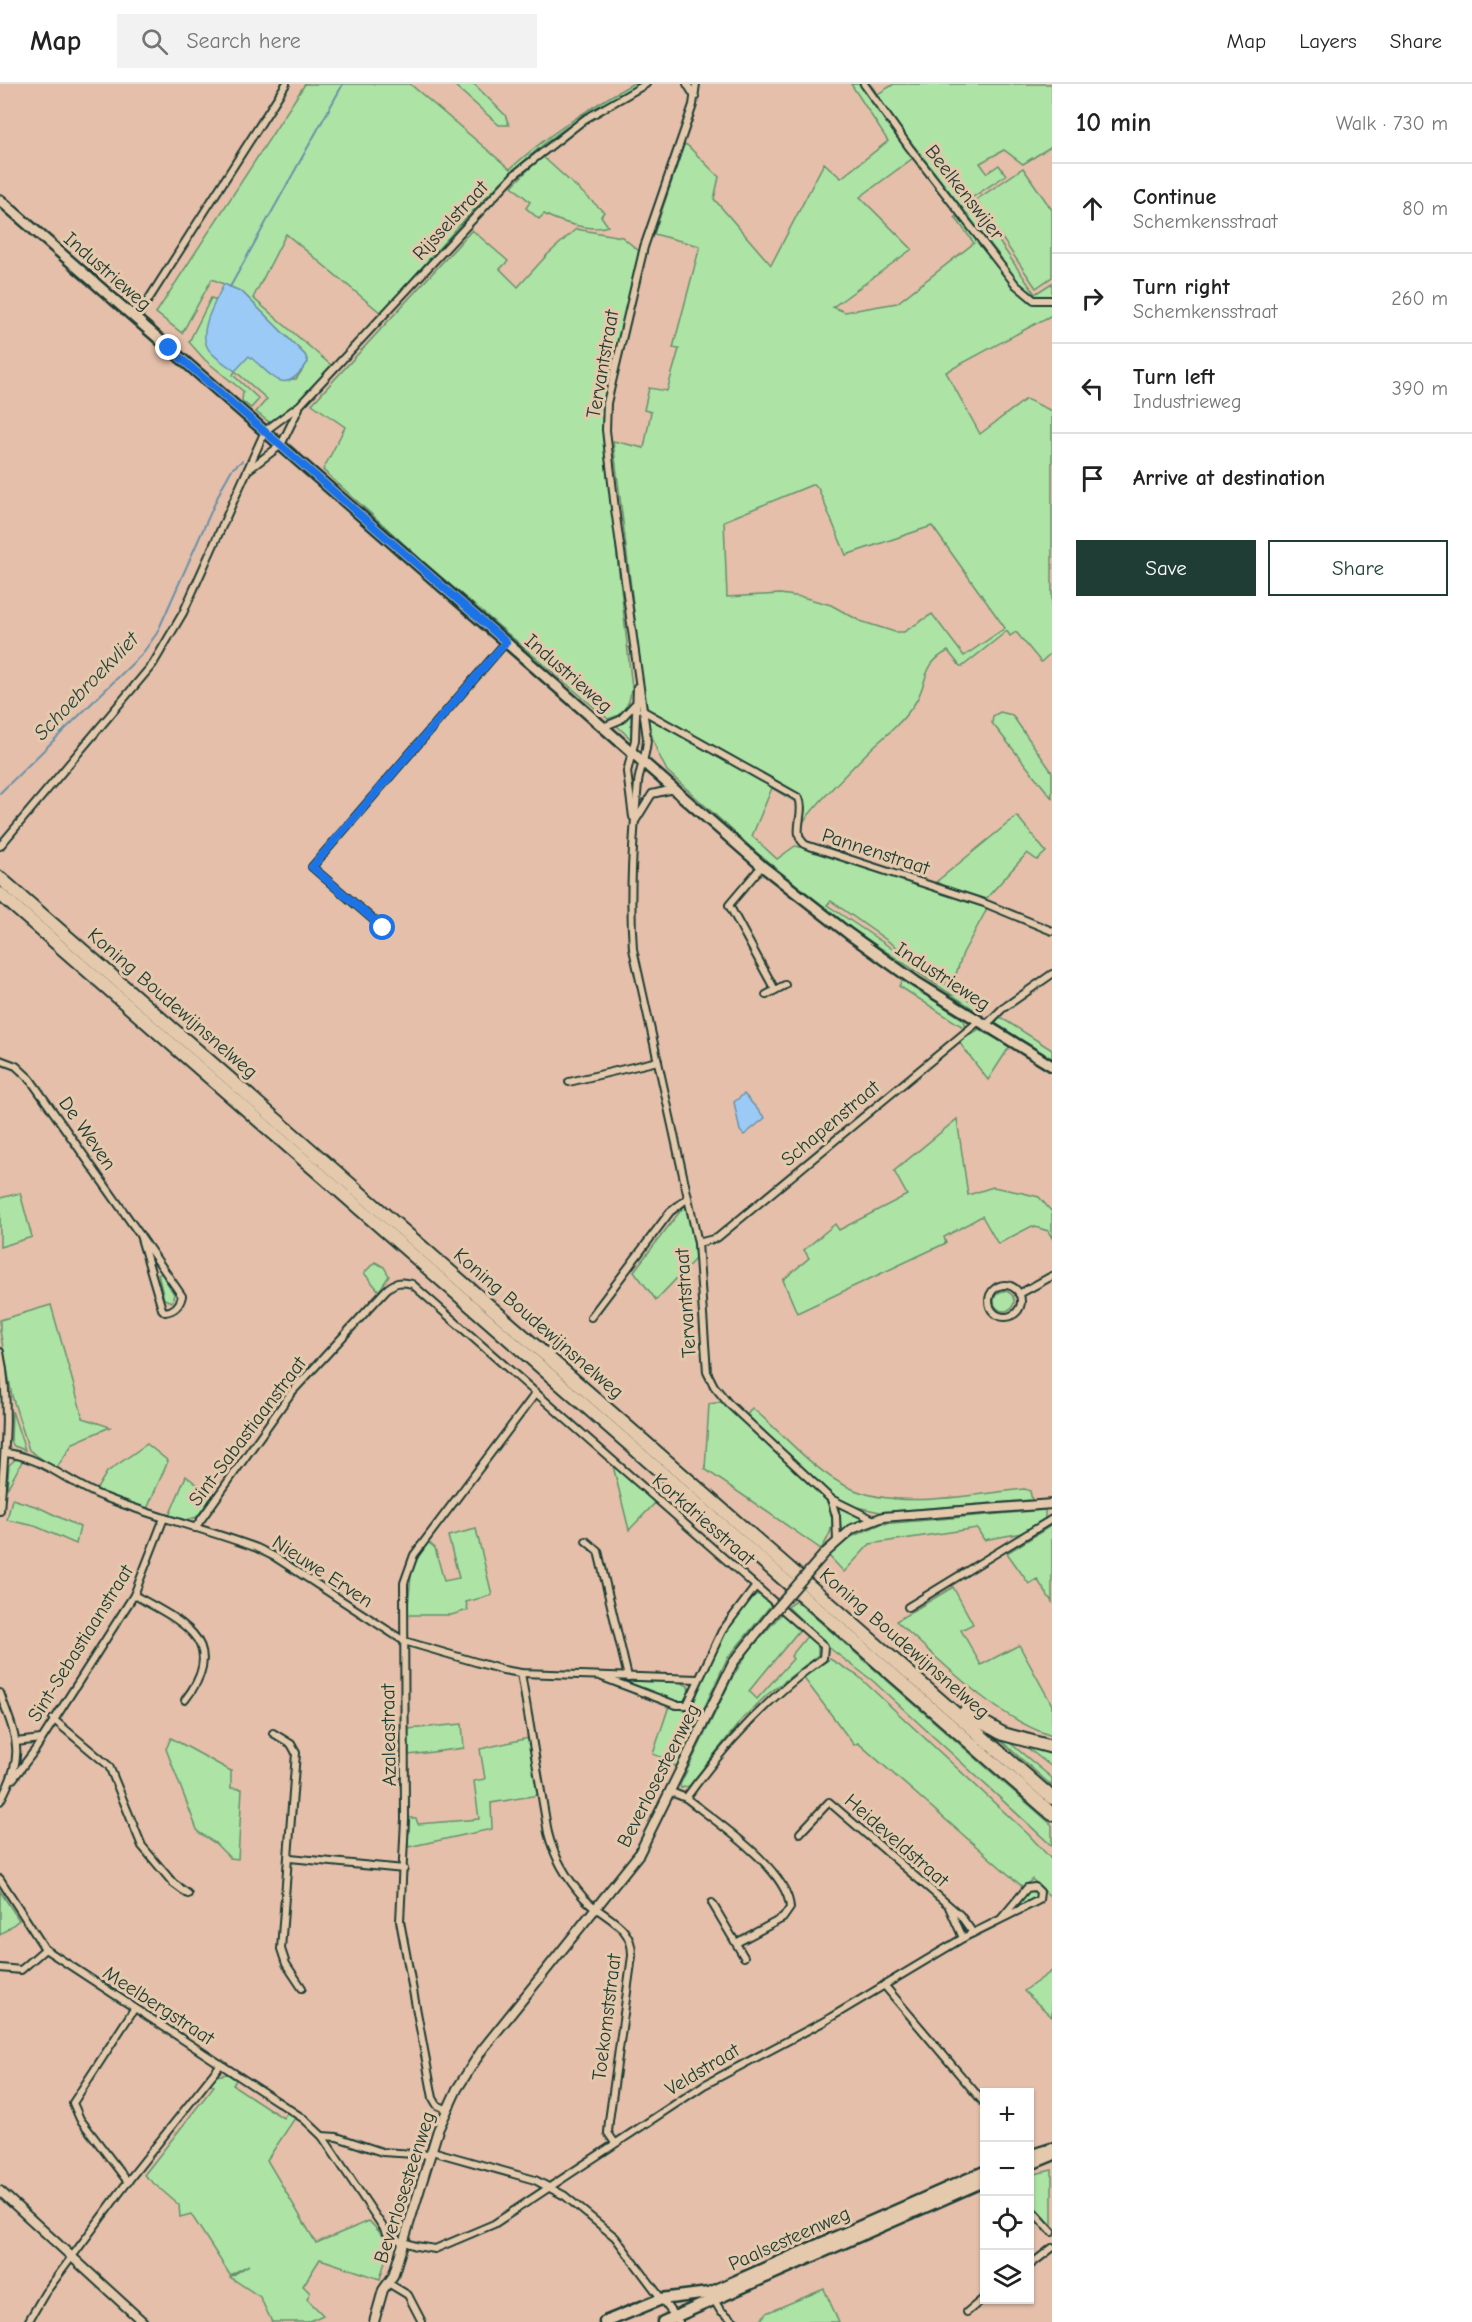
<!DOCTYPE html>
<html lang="en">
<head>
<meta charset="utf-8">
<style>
	:root { --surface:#fff; --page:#f2f2f2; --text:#222; --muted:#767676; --line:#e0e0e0; --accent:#1f3d34 }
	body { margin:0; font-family:"Comic Neue",sans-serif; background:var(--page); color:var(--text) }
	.controls { position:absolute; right:18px; bottom:18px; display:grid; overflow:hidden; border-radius:0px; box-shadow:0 2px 4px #0004 }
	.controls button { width:54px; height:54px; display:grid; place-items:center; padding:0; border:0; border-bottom:2px solid var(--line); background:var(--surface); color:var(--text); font:30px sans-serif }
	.stop { position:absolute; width:18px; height:18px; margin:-14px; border:4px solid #1a73e8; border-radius:50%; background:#fff }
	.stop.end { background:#1a73e8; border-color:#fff; box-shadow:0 2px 6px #0008 }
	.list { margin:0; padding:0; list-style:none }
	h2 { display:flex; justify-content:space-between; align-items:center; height:78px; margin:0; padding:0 24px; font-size:26px }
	h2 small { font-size:20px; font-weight:400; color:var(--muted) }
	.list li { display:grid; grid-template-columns:39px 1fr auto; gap:18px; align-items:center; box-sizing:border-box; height:90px; padding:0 24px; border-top:2px solid var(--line) }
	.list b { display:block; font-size:22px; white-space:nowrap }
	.list p { margin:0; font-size:20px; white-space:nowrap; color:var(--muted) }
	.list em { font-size:20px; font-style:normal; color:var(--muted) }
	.actions { display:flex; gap:12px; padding:18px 24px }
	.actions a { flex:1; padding:14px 0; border:2px solid var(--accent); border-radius:0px; text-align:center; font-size:21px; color:var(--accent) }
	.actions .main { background:var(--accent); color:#fff }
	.icon { flex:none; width:33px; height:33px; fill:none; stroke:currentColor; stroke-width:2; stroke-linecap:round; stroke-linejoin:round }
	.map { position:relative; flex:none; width:1052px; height:2238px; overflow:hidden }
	header { display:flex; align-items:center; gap:36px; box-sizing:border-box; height:84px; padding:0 30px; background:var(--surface); border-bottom:2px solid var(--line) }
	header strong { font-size:28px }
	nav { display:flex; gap:33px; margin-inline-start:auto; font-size:21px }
	.search { width:420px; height:54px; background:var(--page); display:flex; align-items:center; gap:15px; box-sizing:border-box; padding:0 21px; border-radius:0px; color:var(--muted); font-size:22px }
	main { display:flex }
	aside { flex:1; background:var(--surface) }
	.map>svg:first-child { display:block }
</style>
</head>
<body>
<header>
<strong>Map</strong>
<div class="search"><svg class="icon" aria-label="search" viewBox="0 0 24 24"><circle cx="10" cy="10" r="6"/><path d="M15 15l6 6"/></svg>Search here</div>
<nav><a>Map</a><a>Layers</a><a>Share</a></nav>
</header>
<main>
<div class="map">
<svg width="1052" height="2238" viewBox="0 0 1052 2238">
	<rect width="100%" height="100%" fill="#e5bfaa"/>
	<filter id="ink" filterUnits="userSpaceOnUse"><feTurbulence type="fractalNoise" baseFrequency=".0167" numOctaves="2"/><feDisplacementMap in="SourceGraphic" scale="12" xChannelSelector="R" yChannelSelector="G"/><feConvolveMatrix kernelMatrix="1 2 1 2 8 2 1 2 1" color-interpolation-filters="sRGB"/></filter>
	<g filter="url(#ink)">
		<g fill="#ade3a5" stroke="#66906c" stroke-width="1.5" fill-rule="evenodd">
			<path d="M305 0H410L510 85C547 51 588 25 632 0H639C611 16 583 31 557 50 492 98 436 169 381 229L286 150 253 214 332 282 293 324 269 338 256 328 267 315 235 287 233 291 259 315 251 324 242 317 243 307 205 276 189 258 211 214 217 216 208 235 279 296 296 295 308 278 305 271 242 208 212 195 182 249 156 229Z"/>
			<path d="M453 0H474L505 31 509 41H499Z"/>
			<path d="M851 0H870L878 10 894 0H1052V62L1023 80 1004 66 980 79 987 89 999 81 1006 91 970 115 1035 210 1052 199V231L946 288 980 350 1026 315 1052 327V568L1041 578 1016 548 1010 552 1007 547 963 582H960L948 567C921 581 929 597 915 619 904 636 888 650 873 663 849 687 824 711 803 738L805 724 801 712 794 717 772 704 752 752 777 775 795 762 800 763 988 823 963 869 952 902 831 817 827 821 985 927 981 930 850 844 756 768 667 687 657 667 647 637 650 635 671 646 674 641 646 625 613 357 644 364 651 328 644 326 649 304 667 307 679 265 673 264 700 162 654 150 684 61H687L719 93 714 115 771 181 824 79 841 94 888 57ZM875 12 1002 175 997 179 959 129 955 133 974 159 897 219 845 228 833 223 912 165 860 113 913 74 870 16ZM814 400 818 404 846 471 932 442 1005 544 964 572 932 530 904 548H895L860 537 831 521 802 513 780 510 727 513 724 437Z"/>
			<path d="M542 72 604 128 601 132 608 142C591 148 559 138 544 130L539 135 526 124 530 118 512 102Z"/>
			<path d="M1023 84 1052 126V193L1036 204 976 116Z"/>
			<path d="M576 145 622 153 639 167 604 317 602 336 632 604 629 617 622 630 608 635 427 481 323 386 345 343 312 320 472 146 508 177 500 185 518 203 547 171Z"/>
			<path d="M1000 628 1012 631 1052 688V714L992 639 993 632Z"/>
			<path d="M630 629 631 630V655L616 641Z"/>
			<path d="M1017 732 1046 768 1037 776 1027 769 984 817 936 798Z"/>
			<path d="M903 896 964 936 966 945 899 902Z"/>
			<path d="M1000 933 1052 966V975L995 939Z"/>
			<path d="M979 945 1010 962 988 996 959 958Z"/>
			<path d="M957 1035 968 1111 993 1103 1023 1109 1039 1113 1052 1128V1154L1048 1147 1032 1142 998 1160 982 1132 944 1153 946 1159 797 1229 783 1196 809 1174 804 1166 835 1140 839 1146 907 1111 894 1087Z"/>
			<path d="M20 1109 32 1153 0 1163V1114Z"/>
			<path d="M685 1121 693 1153 695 1175 656 1216 634 1187Z"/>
			<path d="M375 1178 384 1183 389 1192 379 1207 364 1189Z"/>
			<path d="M158 1190H162L174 1210 172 1218 164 1215Z"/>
			<circle cx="1004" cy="1217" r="10"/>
			<path d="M51 1221 83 1334 110 1343 73 1359 56 1385 29 1366 12 1312 0 1247V1236Z"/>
			<path d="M722 1318 826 1416C836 1436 833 1448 821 1465L705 1385 709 1320Z"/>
			<path d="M752 1324C783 1349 812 1386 848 1403 896 1427 972 1410 1025 1405L1030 1407 1032 1416 880 1428 852 1422 839 1416 824 1403 747 1331Z"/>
			<path d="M12 1327 25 1366 14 1362 11 1358Z"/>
			<path d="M147 1360 168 1377 147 1425 96 1406 107 1388Z"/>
			<path d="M24 1374 7 1405 9 1381 16 1375Z"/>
			<path d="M613 1382 656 1418 629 1446Z"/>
			<path d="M186 1392 212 1412 197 1433 185 1436 169 1432Z"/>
			<path d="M12 1415 38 1423 80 1443 76 1460 35 1442 7 1436Z"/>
			<path d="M839 1424H840L864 1434 841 1446Z"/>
			<path d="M1045 1426V1436L1022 1449 984 1456 977 1444 870 1460 844 1488 829 1472 851 1453 881 1440Z"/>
			<path d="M1052 1441V1518L1037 1495 1029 1500 1007 1469Z"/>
			<path d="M476 1445 492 1511 466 1518 468 1526 451 1531H407L412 1483 428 1458 435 1464 444 1497 459 1494 448 1452Z"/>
			<path d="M953 1503 973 1540 961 1546 981 1581 1019 1561 1052 1621V1652C991 1631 944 1579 896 1537Z"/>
			<path d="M756 1511H761L771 1521 727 1575 677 1682 673 1681 671 1677 653 1670 669 1622 688 1627C697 1619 698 1604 702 1593 713 1568 733 1527 756 1511Z"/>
			<path d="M795 1516 1052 1741V1762L873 1597 832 1566 788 1523Z"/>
			<path d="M782 1529 801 1544 749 1607 757 1615 793 1575 791 1572 808 1551 818 1561V1571L768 1610 743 1634 689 1702 681 1704 680 1701 733 1592 749 1567Z"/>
			<path d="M830 1575 858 1592 1028 1750 1052 1776V1814L1032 1795 1024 1804 858 1659 854 1661 803 1593Z"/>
			<path d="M623 1597 680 1598 688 1602 689 1609 683 1618 676 1619Z"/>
			<path d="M462 1640 464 1664 409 1671 408 1645Z"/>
			<path d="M171 1654 231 1687V1704L242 1705 238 1775 230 1774 215 1759 198 1748 166 1665Z"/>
			<path d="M529 1654 539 1711 491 1719 492 1745 408 1763 409 1734H416L418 1740 479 1735 474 1697 485 1695 480 1665Z"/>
			<path d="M1004 1654 1052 1694V1702L1000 1656Z"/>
			<path d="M1025 1662 1052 1667V1683Z"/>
			<path d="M1033 1805 1037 1808 1036 1814 1014 1824 1029 1806Z"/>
			<path d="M0 1807 19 1836 0 1851Z"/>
			<path d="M1052 1887V1933L1024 1907Z"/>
			<path d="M227 1990 236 1996 233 2001 283 2034 287 2028 295 2034 267 2076 316 2159 369 2137 390 2159 380 2195 320 2175 303 2202 310 2209 307 2215 323 2231 308 2238H272L260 2213 230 2193 249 2181 230 2191 191 2130 180 2133 179 2121 144 2091 214 2002 210 1999 216 1992Z"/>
			<path d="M1052 2086V2142L1030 2119V2091Z"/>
			<path d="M824 2205 839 2238H759L766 2229Z"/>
		</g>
		<g fill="#9ccaf6" stroke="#6a92a8" stroke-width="1.5">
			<path d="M224 200 242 208 305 271 308 278C283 314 275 293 249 272L235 287C227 281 215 274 209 266 196 248 216 217 224 200Z"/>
			<path d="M744 1010 765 1034 744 1051 740 1047 734 1018Z"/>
		</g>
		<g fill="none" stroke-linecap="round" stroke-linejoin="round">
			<g stroke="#6a92a8" stroke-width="2">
				<path d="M230 203 343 0"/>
				<path d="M0 709 142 570 157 549 222 403 232 385 242 377"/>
			</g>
			<defs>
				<g id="minor">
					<path d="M687 0 695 13"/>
					<path d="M696 0 693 21 644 163 607 319 606 346 615 425 647 654C647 670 640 683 638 699 633 754 629 810 633 865L698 1159 707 1288 714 1302 728 1319 831 1415 874 1436"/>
					<path d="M864 0 909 63 1016 201 1034 216H1052"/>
					<path d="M136 235 286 0"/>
					<path d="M248 386 281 361 299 324"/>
					<path d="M642 626 799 714C806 729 790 750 806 761L984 819 1052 847"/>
					<path d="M603 643 620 636 634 621"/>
					<path d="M633 733 627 688 635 656 637 603"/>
					<path d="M636 736 652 710 674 705"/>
					<path d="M0 762 153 580 183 529 265 347 300 321 515 90 585 35 646 0"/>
					<path d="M762 782 729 821 775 906"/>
					<path d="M383 844 312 783 506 558"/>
					<path d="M766 911 785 901"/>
					<path d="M986 941 1002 925 1052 890"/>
					<path d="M0 976 16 982 30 995 140 1151"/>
					<path d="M569 998 658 977"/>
					<path d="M140 1151 182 1212C180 1221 174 1227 165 1228L162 1225Z"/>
					<path d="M698 1159 717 1154 979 937"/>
					<circle cx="1005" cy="1217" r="16"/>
					<path d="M1019 1210 1052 1192"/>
					<path d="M591 1233 670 1128 688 1114"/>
					<path d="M0 1268C11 1321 4 1373 0 1427"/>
					<path d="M5 1369C41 1372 70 1400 104 1413 154 1433 206 1445 257 1464L275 1473 404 1557 503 1586 521 1589 698 1595"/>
					<path d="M831 1415 836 1432 837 1456"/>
					<path d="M195 1444 291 1309 385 1207C394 1198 400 1197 412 1200L824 1562 823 1574C768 1613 725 1660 686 1714"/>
					<path d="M586 1457 598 1467 628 1593"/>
					<path d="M134 1511C180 1537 231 1557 185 1616"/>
					<path d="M908 1523 1052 1435"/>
					<path d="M521 1589 548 1749C554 1773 568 1796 584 1814 603 1834 633 1840 632 1872L609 2037 608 2049 615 2059"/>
					<path d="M602 1593 676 1621H687L722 1547 756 1502"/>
					<path d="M0 1609C17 1656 26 1671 0 1717"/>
					<path d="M53 1635 109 1682 142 1762 173 1799 188 1810"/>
					<path d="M273 1649 291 1660 296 1669 281 1865 286 1880 302 1904"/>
					<path d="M16 1658 41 1655"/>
					<path d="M13 1695 35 1666 134 1511 164 1434"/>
					<path d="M671 1708 686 1714C715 1737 788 1785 790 1824L783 1834 736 1859"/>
					<path d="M800 1749 829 1718 960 1831 973 1849"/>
					<path d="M290 1774 404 1785"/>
					<path d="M0 1795 45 1865 304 2035 322 2052 387 2149 392 2154 416 2162 435 2165 494 2140 704 2001 823 1938 963 1854C989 1841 1014 1829 1039 1816L1040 1808 1035 1803 1027 1804 1001 1835"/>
					<path d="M712 1819 744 1873"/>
					<path d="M949 1823 963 1854"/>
					<path d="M0 1884 21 1886 45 1865"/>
					<path d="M884 1901 984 2019"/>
					<path d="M446 2025 437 2021 433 2014 400 1837 405 1735 404 1499 414 1471 536 1309"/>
					<path d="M322 2052 337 2053 382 2068 431 2071"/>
					<path d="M432 2067 535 2096 565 2112 615 2153 679 2238"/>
					<path d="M128 2098 80 2035 73 2019 134 1925"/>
					<path d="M1030 2124 1052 2148"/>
					<path d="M1030 2181 1052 2164"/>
					<path d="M388 2199 408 2211 422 2238"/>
					<path d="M713 2214 720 2226 735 2238"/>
					<path d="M967 2228 984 2214"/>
					<path d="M28 2238 45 2209 132 2092 221 1980"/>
				</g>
				<g id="tertiary">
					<path d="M825 1469 852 1445 883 1433 1052 1420"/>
					<path d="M0 2107 143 2238"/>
					<path d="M374 2238 383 2206 393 2192 438 2046 457 2005 482 1966 639 1770 733 1579 771 1531"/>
				</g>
				<path id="secondary" d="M0 116 762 782 849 850 916 898 1052 982"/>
				<g id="primary">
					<path d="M1030 2072 1052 2065"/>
					<path d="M1030 2080 1052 2071"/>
					<path d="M605 2238 661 2215 709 2209 984 2088"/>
					<path d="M663 2238 984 2097"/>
				</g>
				<g id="motorway">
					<path d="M0 794 1052 1714"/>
					<path d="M0 810 1052 1730"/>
					<path d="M965 1628 1003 1650 1052 1663"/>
				</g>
			</defs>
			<use href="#minor" stroke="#1f3d34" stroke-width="10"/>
			<use href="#tertiary" stroke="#1f3d34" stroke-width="12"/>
			<use href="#secondary" stroke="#1f3d34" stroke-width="14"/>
			<use href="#primary" stroke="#1f3d34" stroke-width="15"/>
			<use href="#motorway" stroke="#1f3d34" stroke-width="16"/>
			<use href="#minor" stroke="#e5c9ac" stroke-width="6"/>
			<use href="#tertiary" stroke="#e5c9ac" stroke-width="8"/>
			<use href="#secondary" stroke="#e5c9ac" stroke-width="9"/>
			<use href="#primary" stroke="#e5c9ac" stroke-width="10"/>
			<use href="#motorway" stroke="#e5c9ac" stroke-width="12"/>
			<defs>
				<path id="tertiary-bridge" d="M771 1531 825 1469"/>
			</defs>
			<use href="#tertiary-bridge" stroke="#1f3d34" stroke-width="12" stroke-linecap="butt"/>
			<use href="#tertiary-bridge" stroke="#e5c9ac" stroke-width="8"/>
		</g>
	</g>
	<g fill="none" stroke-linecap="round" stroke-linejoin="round" filter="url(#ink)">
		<path stroke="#1a73e8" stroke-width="8" d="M169 264 506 558 312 783 383 844"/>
	</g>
	<g text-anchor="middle" stroke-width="6" stroke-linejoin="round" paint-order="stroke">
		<g font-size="20" fill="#1f3d34" stroke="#e5c9ac">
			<text transform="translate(965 108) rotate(52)" y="7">Beelkenswijer</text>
			<text transform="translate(450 136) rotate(-47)" y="7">Rijsselstraat</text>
			<text transform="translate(108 187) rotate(41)" y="7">Industrieweg</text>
			<text transform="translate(602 280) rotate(-80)" y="7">Tervantstraat</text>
			<text transform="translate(569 589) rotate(41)" y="7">Industrieweg</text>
			<text transform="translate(876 767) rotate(18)" y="7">Pannenstraat</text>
			<text transform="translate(943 892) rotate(33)" y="7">Industrieweg</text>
			<text transform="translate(173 919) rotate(41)" y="7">Koning Boudewijnsnelweg</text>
			<text transform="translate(830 1039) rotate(-40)" y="7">Schapenstraat</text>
			<text transform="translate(88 1049) rotate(55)" y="7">De Weven</text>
			<text transform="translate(685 1219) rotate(-94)" y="7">Tervantstraat</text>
			<text transform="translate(539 1239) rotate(41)" y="7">Koning Boudewijnsnelweg</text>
			<text transform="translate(247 1347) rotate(-53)" y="7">Sint-Sabastiaanstraat</text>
			<text transform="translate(704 1435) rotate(41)" y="7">Korkdriesstraat</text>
			<text transform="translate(323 1487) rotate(33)" y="7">Nieuwe Erven</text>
			<text transform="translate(80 1559) rotate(-58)" y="7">Sint-Sebastiaanstraat</text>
			<text transform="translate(905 1559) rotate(41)" y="7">Koning Boudewijnsnelweg</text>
			<text transform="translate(388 1651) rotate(-91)" y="7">Azaleastraat</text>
			<text transform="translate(658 1691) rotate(-63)" y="7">Beverlosesteenweg</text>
			<text transform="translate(897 1756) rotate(41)" y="7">Heideveldstraat</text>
			<text transform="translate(159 1921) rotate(33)" y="7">Meelbergstraat</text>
			<text transform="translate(606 1933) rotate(-83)" y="7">Toekomststraat</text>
			<text transform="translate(702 1985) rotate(-31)" y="7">Veldstraat</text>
			<text transform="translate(404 2103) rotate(-72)" y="7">Beverlosesteenweg</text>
			<text transform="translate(789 2154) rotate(-24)" y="7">Paalsesteenweg</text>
		</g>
		<g font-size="21" font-style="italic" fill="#25443e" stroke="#e5c9ac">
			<text transform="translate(86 602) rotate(-46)" y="7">Schoebroekvliet</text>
		</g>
	</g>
</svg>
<div class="controls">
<button>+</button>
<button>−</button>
<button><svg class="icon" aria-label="locate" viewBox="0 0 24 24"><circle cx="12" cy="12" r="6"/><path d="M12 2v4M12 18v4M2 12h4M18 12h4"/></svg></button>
<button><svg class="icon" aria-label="layers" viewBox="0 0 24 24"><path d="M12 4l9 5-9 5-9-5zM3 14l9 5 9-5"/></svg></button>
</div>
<div class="stop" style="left:383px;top:844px"></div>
<div class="stop end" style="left:169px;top:264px"></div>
</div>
<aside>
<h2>10 min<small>Walk · 730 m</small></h2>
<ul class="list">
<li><svg class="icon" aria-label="ahead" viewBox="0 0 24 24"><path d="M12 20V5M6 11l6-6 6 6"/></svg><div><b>Continue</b><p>Schemkensstraat</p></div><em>80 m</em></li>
<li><svg class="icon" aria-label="right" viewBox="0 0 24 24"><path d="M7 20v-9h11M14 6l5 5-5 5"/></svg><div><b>Turn right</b><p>Schemkensstraat</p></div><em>260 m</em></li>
<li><svg class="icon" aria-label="left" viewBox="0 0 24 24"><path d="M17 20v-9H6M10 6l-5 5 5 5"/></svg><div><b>Turn left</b><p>Industrieweg</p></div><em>390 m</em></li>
<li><svg class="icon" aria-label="arrive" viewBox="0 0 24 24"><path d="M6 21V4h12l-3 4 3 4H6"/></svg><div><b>Arrive at destination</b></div></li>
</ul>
<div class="actions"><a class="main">Save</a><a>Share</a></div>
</aside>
</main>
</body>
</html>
